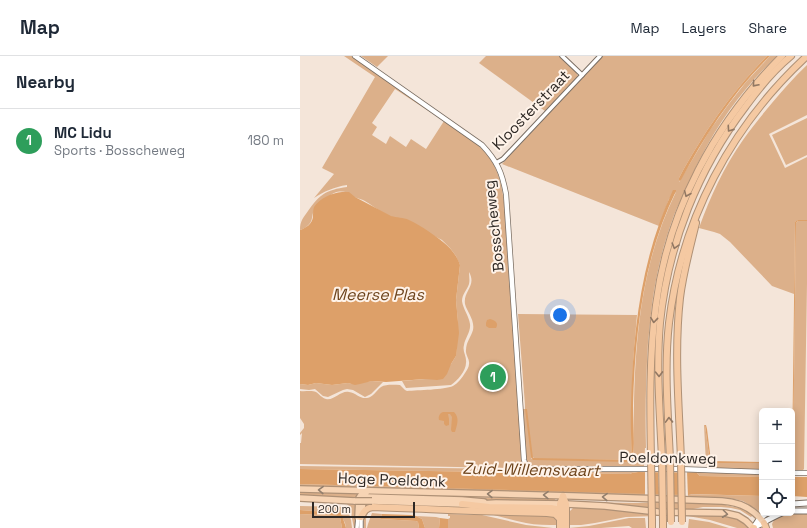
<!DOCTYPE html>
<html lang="en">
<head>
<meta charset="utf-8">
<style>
	:root { --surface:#fff; --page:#f6f6f7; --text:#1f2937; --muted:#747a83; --line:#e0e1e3; --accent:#1a73e8 }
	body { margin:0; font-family:"Space Grotesk",sans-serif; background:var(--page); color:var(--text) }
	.controls { position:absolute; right:12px; bottom:12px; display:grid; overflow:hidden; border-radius:6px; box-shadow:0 2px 10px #0003 }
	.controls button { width:36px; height:36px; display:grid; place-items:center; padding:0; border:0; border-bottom:1px solid var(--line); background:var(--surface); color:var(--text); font:20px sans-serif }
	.scale { position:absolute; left:12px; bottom:10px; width:103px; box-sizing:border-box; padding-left:4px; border:2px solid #2e2824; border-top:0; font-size:11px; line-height:14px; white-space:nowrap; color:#2e2824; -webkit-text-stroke:3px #fff3e9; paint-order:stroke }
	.you { position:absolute; left:260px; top:259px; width:14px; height:14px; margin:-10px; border:3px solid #fff; border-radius:50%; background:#1a73e8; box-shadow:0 0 0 6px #1a73e833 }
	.badge { display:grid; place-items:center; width:26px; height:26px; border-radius:50%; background:var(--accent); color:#fff; font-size:13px; font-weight:700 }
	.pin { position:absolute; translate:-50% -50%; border:2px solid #fff; box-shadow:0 1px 4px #0006 }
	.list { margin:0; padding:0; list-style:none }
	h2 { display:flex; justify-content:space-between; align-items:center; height:52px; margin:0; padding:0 16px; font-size:17px }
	h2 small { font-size:13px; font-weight:400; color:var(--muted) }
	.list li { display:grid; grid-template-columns:26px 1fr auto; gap:12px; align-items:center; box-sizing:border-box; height:64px; padding:0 16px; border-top:1px solid var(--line) }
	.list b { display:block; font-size:15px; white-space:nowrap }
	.list p { margin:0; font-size:13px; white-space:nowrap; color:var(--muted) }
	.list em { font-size:13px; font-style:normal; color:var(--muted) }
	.icon { flex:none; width:22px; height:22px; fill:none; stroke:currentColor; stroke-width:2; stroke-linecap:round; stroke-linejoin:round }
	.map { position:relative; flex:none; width:507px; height:472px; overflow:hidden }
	header { display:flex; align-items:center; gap:24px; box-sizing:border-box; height:56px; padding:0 20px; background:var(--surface); border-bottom:1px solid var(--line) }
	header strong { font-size:19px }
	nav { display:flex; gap:22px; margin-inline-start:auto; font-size:14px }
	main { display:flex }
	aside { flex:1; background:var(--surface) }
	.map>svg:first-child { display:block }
</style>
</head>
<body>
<header>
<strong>Map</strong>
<nav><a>Map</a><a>Layers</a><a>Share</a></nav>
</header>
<main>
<aside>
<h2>Nearby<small></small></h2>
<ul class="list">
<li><span class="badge" style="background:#2e9e5b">1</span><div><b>MC Lidu</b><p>Sports · Bosscheweg</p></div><em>180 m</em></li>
</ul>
</aside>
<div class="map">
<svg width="507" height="472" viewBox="0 0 507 472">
	<rect width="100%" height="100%" fill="#f4e5d9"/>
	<g fill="#dcb08a" fill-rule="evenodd">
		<path d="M44 0H53L178 89C182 93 186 97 189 101 204 122 204 149 207 174L223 410 214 412 0 408V387H1L2 377 0 379V377L4 372V368L0 362V335C5 336 11 334 16 336 19 338 22 342 26 343 34 345 41 334 49 336 56 337 60 343 67 342 73 341 76 335 81 331 86 328 94 329 100 329L105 334 107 335C118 334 144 334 153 330 158 327 162 322 165 317 167 314 169 311 169 308 170 303 165 299 166 294 166 286 171 281 173 274 175 264 167 256 165 248 163 235 177 230 169 216 169 220 170 224 169 228 167 234 162 238 162 245 163 253 169 260 170 268 171 276 165 282 164 289 162 296 167 300 166 307 166 315 157 325 151 329L106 332 102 325 125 323 151 308 156 300 158 267 156 244 160 209 156 200 150 192 142 184 98 162C87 162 73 149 63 144 60 143 57 142 54 141 47 136 42 134 34 137 31 138 16 153 14 156 12 158 13 159 12 162 11 168 6 172 0 174 0 165 3 162 8 155 20 138 26 134 47 131V129C34 131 25 135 14 142L34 118 22 112 75 21ZM95 33 144 65 126 93 111 83 106 91 90 80 86 88 72 79 77 71 72 67Z"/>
		<path d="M61 0H88L77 11Z"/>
		<path d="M186 0H259L276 16 278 20 245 55 179 7Z"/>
		<path d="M303 0H467C430 38 404 76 379 122V126L410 74 428 49 446 26 470 0H477C446 29 420 64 401 101 394 114 389 127 383 140 382 143 380 145 379 148 376 153 374 159 372 165 364 187 358 211 354 235 351 252 350 269 348 286 346 321 345 356 346 392H345L344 410 231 411 227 408 226 404 222 353H225V349L218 258 337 259 333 305 331 404 234 403 233 401 231 403 333 405 334 403C333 312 335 219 376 136L369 143 359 170 202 108Z"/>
		<path d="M507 9V59L469 78 485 112 507 101V164H498L495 166 494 238 472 230 430 186 420 178 414 176 399 172C410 141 424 111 443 84 452 71 462 59 472 47 483 34 494 21 507 9Z"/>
		<path d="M507 62V99L486 109 472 79Z"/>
		<path d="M498 165H507V227L504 413 502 415H492V406L493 405 496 167Z"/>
		<path d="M72 325 83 326 71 338 65 341 53 334 47 333 43 334 28 341 23 340 15 333 9 334 0 333V328L8 329 16 327 32 329 48 327 52 328Z"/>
		<path d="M404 369H405L408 392 410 406 413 407H462V414L410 412 406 408Z"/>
		<path d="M0 410 214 413 224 412 231 414H343L462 417V421L400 420 397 417 338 416 332 417 330 418 0 413Z"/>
		<path d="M0 428 462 440V455H459L443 445 429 442 0 430Z"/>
		<path d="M0 435 57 437V443L0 440Z"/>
		<path d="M71 439 255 443 254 446 189 445Z"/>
		<path d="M277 446 339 447 356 446 421 448 439 452 453 459 451 461 440 454 431 452 421 451H403L388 454 358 453 277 447Z"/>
		<path d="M47 448 57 449 56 472H54L50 452Z"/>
		<path d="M0 450 47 451 51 464 52 472H46L45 467 40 457 0 454Z"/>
		<path d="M276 451 426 460C435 462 443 465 449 472H437L410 464 388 460H356L326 461 295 467 281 469H269L270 455 273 452Z"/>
		<path d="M75 452 170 455 206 458 249 459C255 460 256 464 258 469 247 469 236 469 226 467 210 464 195 458 179 457L73 454C65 456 66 464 66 472H64C64 462 62 454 75 452Z"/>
		<path d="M72 457 82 458 80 463 116 465 118 466 119 472H67L68 468Z"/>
		<path d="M495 457 507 458V472H473L472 468 474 464 482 460Z"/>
		<path d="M0 458 38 460 40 461 42 472H0Z"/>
		<path d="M148 458 182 459 226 469 253 472H148V463L150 462V460H148Z"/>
		<path d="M116 460 136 461 140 462 139 472H125L122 463Z"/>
		<path d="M329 462H345L346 472H332L329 470 301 472H269L289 470Z"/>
		<path d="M389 463 409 466 429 472H388Z"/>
	</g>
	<g fill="#dda069">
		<path d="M467 0H470C433 36 405 79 381 124L379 125V122C404 76 430 38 467 0Z"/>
		<path d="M373 134H376V135C343 202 335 277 333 350 333 368 335 387 333 405L330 406 233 404 231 401 225 353H227L233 402 331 404C332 385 330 367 331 349 333 275 341 202 373 134Z"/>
		<path d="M42 136H49L55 141 91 160C97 162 103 161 109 164 116 167 122 171 128 175 141 184 155 193 160 209L156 244 159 277 156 300 151 308 147 318 143 323 137 324 125 323 86 326 72 325 60 328 55 329 48 327 32 329 16 327 8 329 0 328V174C6 172 12 168 13 161 13 157 13 154 14 151 20 142 32 137 42 136Z"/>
		<path d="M498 164H507V165H498L496 167 493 405 492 406 495 166 496 165Z"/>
		<path d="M190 263C195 264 199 267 196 272H189L186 270V267L187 264Z"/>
		<path d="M143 356H154C160 362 157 369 155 376H152L151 374 152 361 150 358H148L149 363V369L146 370 144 368V365L139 364C138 360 140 357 143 356Z"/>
		<path d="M405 369H406L407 373 411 405 462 406V407H413L410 406 408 392Z"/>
		<path d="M0 413 330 418 332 417 338 416 397 417 400 420 462 421V440L391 438 388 439 0 428Z"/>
		<path d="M492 421H507V441L492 440Z"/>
		<path d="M0 454 40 457H42C42 462 45 467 46 472H42L40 461 38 460 0 458Z"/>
		<path d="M82 458 111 459 116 460 122 463 125 472H119L118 466 116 465 80 463Z"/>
		<path d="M140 462 148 463V472H139Z"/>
	</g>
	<g fill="#f4e5d9">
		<rect x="345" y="414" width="9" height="25"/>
		<path d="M358 414H374V440L359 439Z"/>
		<path d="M378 414 387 415 388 441 378 440Z"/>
	</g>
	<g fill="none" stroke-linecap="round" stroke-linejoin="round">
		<defs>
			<g id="minor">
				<path d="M262 0 282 19"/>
				<path d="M196 107 203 103 300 0"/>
				<path d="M57 472 58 461"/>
				<path d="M61 472V461"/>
			</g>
			<g id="tertiary">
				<path d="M55 0 182 89C197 105 202 116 206 138L224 404C225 410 228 412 234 413H377L462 416"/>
				<path d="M492 417H507"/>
			</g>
			<g id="secondary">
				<path d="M492 448 507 447"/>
				<path d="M492 455H507"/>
				<path d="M454 471 460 462 467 457"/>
				<path d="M453 472C463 467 472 461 482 457"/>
			</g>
			<g id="trunk">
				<path d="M0 433 274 440 422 445C439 446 454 453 464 467"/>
				<path d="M0 442 55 445"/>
				<path d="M72 445 162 448H166"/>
				<path d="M180 448 196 447 266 448 305 450 358 456 425 457 438 460 446 465 453 472"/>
				<path d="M58 461 59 442 61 439 66 437"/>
				<path d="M61 461 63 445V443L67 441 162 444 184 446"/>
			</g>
			<g id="motorway">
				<path d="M351 403C350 352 349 300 356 249 368 154 415 67 482 0"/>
				<path d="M362 403C360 358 356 312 360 267 368 188 398 113 446 50 459 32 474 14 491 0"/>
				<path d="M370 403C368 359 364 311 369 267 381 164 431 70 507 0"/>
				<path d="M381 404C379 350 374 296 380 242 383 217 390 192 396 167"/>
				<path d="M263 440 266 448V472"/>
				<path d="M162 448 189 451 251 452 256 453 260 457"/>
				<path d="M61 461C64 455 66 452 73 451 131 453 189 456 247 457L255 458 260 463"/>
				<path d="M352 465V472"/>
				<path d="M363 466V472"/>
				<path d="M464 467 466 472"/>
				<path d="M260 472V448L263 440"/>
				<path d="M453 472H454"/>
			</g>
		</defs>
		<use href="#minor" stroke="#7a6e63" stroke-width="5.5"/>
		<use href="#tertiary" stroke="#7a6e63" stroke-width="6"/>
		<use href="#secondary" stroke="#7a6e63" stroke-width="7"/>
		<use href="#trunk" stroke="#af9176" stroke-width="8"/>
		<use href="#motorway" stroke="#af9176" stroke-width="8"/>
		<use href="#minor" stroke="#fff" stroke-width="3.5"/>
		<use href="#tertiary" stroke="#fff" stroke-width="4.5"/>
		<use href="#secondary" stroke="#fff" stroke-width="5"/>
		<use href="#trunk" stroke="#f7d4b4" stroke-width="5.5"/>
		<use href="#motorway" stroke="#f5c9a2" stroke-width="6"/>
		<defs>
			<path id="trunk-bridge" d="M55 445H72"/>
			<g id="motorway-bridge">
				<path d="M351 403 352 465"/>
				<path d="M362 403 363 466"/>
				<path d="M370 403 371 466"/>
				<path d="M381 404 382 466"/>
			</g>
		</defs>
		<use href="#trunk-bridge" stroke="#af9176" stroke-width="8" stroke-linecap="butt"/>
		<use href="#motorway-bridge" stroke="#af9176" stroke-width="8" stroke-linecap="butt"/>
		<use href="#trunk-bridge" stroke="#f7d4b4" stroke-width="5.5"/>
		<use href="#motorway-bridge" stroke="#f5c9a2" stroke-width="6"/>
	</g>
	<defs><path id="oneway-chevron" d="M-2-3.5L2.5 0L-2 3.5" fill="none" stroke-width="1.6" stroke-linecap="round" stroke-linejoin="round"/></defs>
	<g stroke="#927863">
		<use href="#oneway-chevron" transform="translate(455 28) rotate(131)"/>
		<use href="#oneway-chevron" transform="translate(430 73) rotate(125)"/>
		<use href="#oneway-chevron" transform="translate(387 138) rotate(113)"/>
		<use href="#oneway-chevron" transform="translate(375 190) rotate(106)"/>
		<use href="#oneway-chevron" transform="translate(354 264) rotate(96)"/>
		<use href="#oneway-chevron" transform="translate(359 318) rotate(89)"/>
		<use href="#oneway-chevron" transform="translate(369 364) rotate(-92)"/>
	</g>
	<g stroke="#927e6c">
		<use href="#oneway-chevron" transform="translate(21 434) rotate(-178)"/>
		<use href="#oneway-chevron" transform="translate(190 438) rotate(-179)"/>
		<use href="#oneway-chevron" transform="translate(246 439) rotate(-179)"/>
		<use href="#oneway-chevron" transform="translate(305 441) rotate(-178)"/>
		<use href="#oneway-chevron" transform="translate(425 458) rotate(7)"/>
	</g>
	<g text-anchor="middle" stroke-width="4" stroke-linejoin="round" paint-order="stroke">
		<g font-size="15" fill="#2e2824" stroke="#fff3e9">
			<text transform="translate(231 54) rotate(-46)" y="5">Kloosterstraat</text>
			<text transform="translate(194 170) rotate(-96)" y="5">Bosscheweg</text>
			<text transform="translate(368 402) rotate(1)" y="5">Poeldonkweg</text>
			<text transform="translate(92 424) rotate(2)" y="5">Hoge Poeldonk</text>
		</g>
		<g font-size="16" font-style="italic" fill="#6e441c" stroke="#fff3e9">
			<text x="78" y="244">Meerse Plas</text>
			<text transform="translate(231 413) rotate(1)" y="6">Zuid-Willemsvaart</text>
		</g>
	</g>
</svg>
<div class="controls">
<button>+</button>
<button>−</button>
<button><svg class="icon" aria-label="locate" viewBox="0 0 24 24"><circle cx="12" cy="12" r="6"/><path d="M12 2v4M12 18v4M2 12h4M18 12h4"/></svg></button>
</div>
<div class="scale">200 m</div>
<div class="you"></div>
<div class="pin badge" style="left:193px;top:321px;background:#2e9e5b">1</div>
</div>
</main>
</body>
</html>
